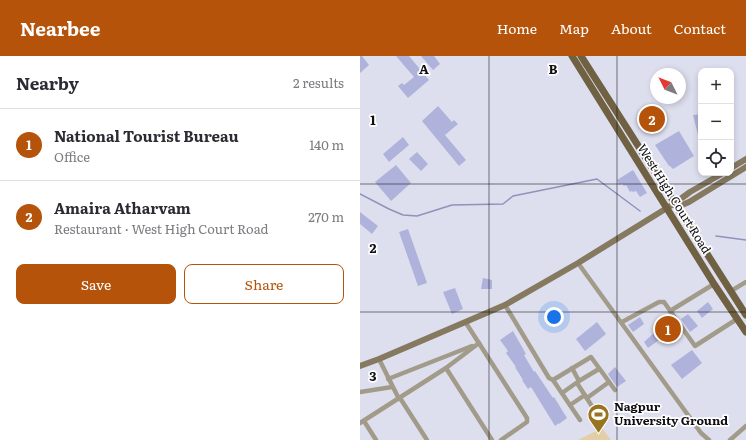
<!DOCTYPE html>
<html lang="en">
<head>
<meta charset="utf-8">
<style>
	:root { --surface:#fff; --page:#f7f7f7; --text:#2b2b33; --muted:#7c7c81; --line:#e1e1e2; --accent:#b45309 }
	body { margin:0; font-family:Literata,serif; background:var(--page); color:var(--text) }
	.controls { position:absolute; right:12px; top:12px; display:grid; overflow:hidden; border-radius:8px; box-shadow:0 2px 6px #0003 }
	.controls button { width:36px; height:36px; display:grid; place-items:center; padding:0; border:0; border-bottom:1px solid var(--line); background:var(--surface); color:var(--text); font:20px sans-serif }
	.compass { position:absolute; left:290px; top:12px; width:36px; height:36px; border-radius:50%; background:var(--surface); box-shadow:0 2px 6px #0003; rotate:312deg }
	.you { position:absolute; left:194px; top:261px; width:14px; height:14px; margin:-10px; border:3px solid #fff; border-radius:50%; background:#1a73e8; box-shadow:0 0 0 6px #1a73e833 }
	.badge { display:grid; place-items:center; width:26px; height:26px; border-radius:50%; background:var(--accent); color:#fff; font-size:13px; font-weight:700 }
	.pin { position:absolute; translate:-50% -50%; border:2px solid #fff; box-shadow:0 1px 4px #0006 }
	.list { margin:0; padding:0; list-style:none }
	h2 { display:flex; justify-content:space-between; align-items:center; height:52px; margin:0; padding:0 16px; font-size:17px }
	h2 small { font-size:13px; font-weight:400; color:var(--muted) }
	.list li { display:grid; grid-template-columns:26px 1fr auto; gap:12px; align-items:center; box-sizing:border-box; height:72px; padding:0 16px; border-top:1px solid var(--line) }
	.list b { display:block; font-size:15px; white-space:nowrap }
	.list p { margin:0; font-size:13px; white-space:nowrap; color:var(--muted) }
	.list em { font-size:13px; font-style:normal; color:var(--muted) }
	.actions { display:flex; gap:8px; padding:12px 16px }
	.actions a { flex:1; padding:9px 0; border:1px solid var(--accent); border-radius:8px; text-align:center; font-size:14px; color:var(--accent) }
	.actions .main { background:var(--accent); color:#fff }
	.icon { flex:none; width:22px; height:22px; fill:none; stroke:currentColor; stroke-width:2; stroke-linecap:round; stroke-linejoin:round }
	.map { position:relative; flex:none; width:386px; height:384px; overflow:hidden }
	header { display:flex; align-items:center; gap:24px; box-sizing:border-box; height:56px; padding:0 20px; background:var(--accent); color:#fff }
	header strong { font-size:19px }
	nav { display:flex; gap:22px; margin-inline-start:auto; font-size:14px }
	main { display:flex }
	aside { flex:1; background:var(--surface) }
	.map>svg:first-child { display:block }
</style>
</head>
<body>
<header>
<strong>Nearbee</strong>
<nav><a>Home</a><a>Map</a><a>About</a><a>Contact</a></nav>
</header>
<main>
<aside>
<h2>Nearby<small>2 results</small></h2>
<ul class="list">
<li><span class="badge">1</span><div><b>National Tourist Bureau</b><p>Office</p></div><em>140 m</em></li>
<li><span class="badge">2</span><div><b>Amaira Atharvam</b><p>Restaurant · West High Court Road</p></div><em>270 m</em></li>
</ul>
<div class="actions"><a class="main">Save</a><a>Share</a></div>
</aside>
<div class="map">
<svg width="386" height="384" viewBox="0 0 386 384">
	<rect width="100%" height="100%" fill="#dddfef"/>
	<path fill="#e3cea7" d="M242 372 251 384H218Z"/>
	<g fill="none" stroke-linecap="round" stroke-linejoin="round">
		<g stroke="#8f92b9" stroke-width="1.5">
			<path d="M0 138 29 153 43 159 57 160 92 149 143 148 153 140 237 123 280 155"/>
			<path d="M356 180 386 184"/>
		</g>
	</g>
	<g fill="#afb3db">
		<path d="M0 0H2L9 9 0 17Z"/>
		<path d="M36 0H49L69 24 48 42 38 30 42 27 44 29 54 21Z"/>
		<path d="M61 0H74L80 8 73 14Z"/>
		<path d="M78 50 92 66 94 64 98 68 85 79 106 104 99 110 62 65Z"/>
		<path d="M341 58V87H340L333 59Z"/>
		<path d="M319 75 334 100 313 113 310 110H309L295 89Z"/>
		<path d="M43 81 49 89 29 106 23 98Z"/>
		<path d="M57 96 68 108 61 115 49 103Z"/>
		<path d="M36 109 51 127 31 145 15 126Z"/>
		<path d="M273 114 287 137 280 141 276 135 273 136 272 135 270 136 266 129 264 130 262 128 259 129 257 124Z"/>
		<path d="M0 156 18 170 12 178 0 168Z"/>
		<path d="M48 173 67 227 58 230 39 176Z"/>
		<path d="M123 222 132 224V233H121Z"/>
		<path d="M95 232 103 253 92 258 83 236Z"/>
		<path d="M348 246 353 253 342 262 337 255Z"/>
		<path d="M328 258 338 270 330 276 321 263Z"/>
		<path d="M280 261 284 268 273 276 268 269Z"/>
		<path d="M237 266 246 278 225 295 216 283Z"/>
		<path d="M153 275 166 298 164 299 174 316 175 315 193 342 194 341 207 362 199 368V367L195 370 171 331 168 333 162 324H163L155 311H156L146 297 148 295 140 284Z"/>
		<path d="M294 277 299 284 288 292 284 286Z"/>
		<path d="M332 294 342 307 322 323 311 309Z"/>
		<path d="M255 311 266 325 257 331 248 318Z"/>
	</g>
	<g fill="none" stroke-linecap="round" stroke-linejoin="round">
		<g stroke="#a39b8a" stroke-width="4.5">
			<path d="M218 207 341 377 349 384"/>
			<path d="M371 235 386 226"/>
			<path d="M145 249 189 322 193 324 220 364"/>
			<path d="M310 255 354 228"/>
			<path d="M262 266 299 246H304L335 290 377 263"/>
			<path d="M106 267 167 362V366L141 384"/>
			<path d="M19 303 39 343"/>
			<path d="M86 312 132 384"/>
			<path d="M212 312 219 325 239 313"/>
			<path d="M28 323 112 290"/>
			<path d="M193 324 231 301 255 334"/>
			<path d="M217 327 235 355"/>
			<path d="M0 336 32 331"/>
			<path d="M202 337 219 325"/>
			<path d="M40 342 67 384"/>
			<path d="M227 342 249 326"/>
			<path d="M210 349 225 339"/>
			<path d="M4 365 16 384"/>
			<path d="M0 367 86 312 119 287"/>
			<path d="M370 384 386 370"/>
		</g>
		<g stroke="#857960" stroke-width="6">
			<path d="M371 112 386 103"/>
			<path d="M315 147 322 149 329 146 386 111"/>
			<path d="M0 310 19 303 145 249 218 207 315 147 330 136 363 117"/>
		</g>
		<g stroke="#706142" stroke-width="7">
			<path d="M212 0 354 228 386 276"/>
			<path d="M221 0 386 259"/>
		</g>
	</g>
	<path fill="none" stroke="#0e0e14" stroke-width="1" stroke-opacity="0.55" d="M129 0V384M257 0V384M0 128H386M0 256H386"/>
	<defs>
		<symbol id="stadium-pin" viewBox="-11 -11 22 30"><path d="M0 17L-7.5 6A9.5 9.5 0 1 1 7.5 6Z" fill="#99741f" stroke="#fff"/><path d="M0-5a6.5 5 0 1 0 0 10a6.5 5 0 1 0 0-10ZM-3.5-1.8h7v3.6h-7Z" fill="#fff"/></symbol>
	</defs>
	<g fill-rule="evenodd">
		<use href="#stadium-pin" x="226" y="346" width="25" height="34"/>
	</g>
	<g text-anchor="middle" stroke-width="3.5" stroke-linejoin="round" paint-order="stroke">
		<g font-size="12" fill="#0e0e14" stroke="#fff">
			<text transform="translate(314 143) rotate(58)" y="4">West High Court Road</text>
		</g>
		<g font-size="12" font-weight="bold" fill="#0e0e14" stroke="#fff" text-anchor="start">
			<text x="254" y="355">Nagpur<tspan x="254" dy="14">University Ground</tspan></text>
		</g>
	</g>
	<g font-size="13" text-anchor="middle" font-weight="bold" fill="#0e0e14" stroke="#fff" stroke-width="3.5" stroke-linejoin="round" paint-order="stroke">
		<text x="64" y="18">A</text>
		<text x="193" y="18">B</text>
		<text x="13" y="69">1</text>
		<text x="13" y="197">2</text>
		<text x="13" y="325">3</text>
	</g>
</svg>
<div class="controls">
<button>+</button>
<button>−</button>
<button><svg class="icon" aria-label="locate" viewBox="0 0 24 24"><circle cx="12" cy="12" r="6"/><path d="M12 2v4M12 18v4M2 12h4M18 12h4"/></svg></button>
</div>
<svg class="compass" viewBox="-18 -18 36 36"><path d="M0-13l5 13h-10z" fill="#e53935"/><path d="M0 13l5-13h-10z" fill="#7c7c81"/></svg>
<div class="you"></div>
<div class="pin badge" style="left:308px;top:273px">1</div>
<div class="pin badge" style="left:292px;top:63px">2</div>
</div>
</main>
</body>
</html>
